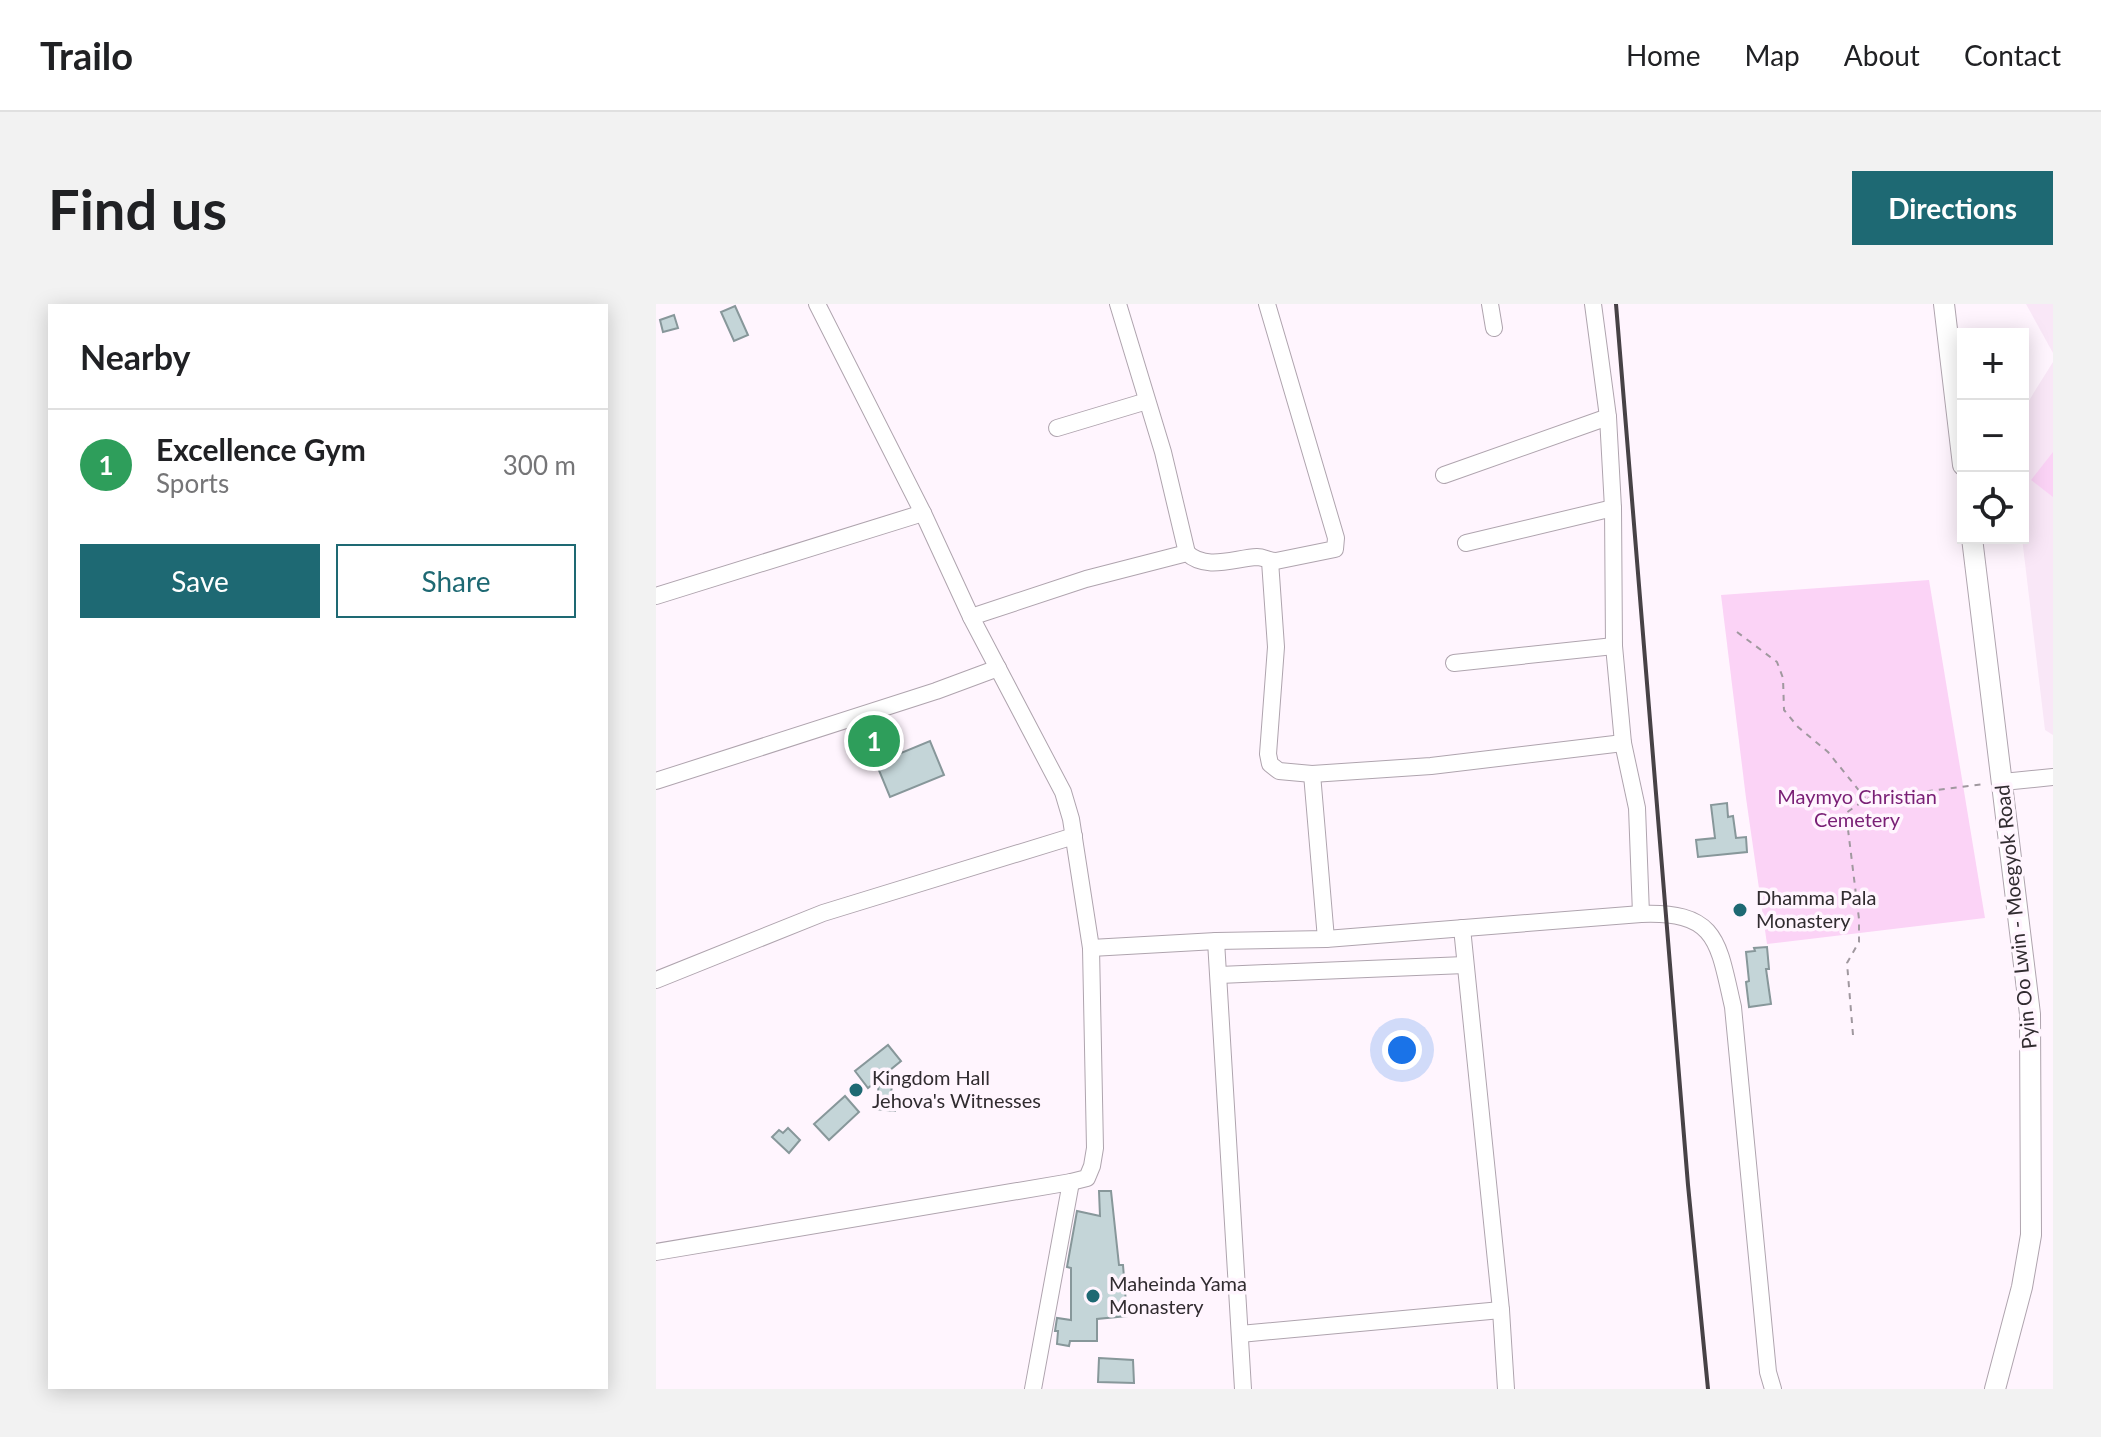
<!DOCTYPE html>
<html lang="en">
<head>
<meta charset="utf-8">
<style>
	:root { --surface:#fff; --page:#f2f2f2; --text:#202124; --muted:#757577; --line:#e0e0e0; --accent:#1e6973 }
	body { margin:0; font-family:Lato,sans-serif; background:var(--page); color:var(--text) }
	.controls { position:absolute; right:24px; top:24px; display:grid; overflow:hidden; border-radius:0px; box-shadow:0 4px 20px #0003 }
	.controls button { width:72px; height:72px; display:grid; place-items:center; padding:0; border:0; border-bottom:2px solid var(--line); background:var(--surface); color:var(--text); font:40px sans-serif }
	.you { position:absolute; left:746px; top:746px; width:28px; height:28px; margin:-20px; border:6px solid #fff; border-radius:50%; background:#1a73e8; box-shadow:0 0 0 12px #1a73e833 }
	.badge { display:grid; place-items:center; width:52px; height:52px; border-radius:50%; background:var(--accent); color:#fff; font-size:26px; font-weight:700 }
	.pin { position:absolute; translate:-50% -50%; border:4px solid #fff; box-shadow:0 2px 8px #0006 }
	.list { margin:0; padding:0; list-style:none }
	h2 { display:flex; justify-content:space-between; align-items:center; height:104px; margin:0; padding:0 32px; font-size:34px }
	h2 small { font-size:26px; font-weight:400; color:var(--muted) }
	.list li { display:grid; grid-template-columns:52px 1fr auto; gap:24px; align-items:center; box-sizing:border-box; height:112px; padding:0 32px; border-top:2px solid var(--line) }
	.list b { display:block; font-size:30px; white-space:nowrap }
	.list p { margin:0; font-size:26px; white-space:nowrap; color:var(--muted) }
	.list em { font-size:26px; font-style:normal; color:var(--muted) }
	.actions { display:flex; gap:16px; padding:24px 32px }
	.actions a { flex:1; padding:18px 0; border:2px solid var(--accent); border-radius:0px; text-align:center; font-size:28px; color:var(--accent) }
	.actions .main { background:var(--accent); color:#fff }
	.icon { flex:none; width:44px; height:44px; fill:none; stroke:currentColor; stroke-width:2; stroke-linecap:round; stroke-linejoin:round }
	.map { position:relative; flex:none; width:1397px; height:1085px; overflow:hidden; border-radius:0px }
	header { display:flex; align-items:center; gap:48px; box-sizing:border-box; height:112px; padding:0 40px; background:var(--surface); border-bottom:2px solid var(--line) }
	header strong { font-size:38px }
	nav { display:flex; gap:44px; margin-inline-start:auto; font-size:28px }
	.intro { display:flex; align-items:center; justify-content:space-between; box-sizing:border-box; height:192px; padding:0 48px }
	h1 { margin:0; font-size:56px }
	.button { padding:20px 36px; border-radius:0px; background:var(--accent); color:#fff; font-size:28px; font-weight:700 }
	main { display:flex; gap:48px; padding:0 48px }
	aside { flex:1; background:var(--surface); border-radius:0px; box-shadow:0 4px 20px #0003 }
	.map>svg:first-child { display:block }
</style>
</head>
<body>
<header>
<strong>Trailo</strong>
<nav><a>Home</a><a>Map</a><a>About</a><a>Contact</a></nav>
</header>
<div class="intro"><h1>Find us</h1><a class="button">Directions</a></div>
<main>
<aside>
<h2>Nearby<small></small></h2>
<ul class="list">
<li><span class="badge" style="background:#2e9e5b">1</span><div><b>Excellence Gym</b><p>Sports</p></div><em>300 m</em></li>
</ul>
<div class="actions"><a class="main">Save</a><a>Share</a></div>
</aside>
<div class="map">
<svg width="1397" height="1085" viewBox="0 0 1397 1085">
	<rect width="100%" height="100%" fill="#fff5fe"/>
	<g fill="#f9e7f7">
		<path d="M1370 0H1397V49Z"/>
		<path d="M1397 58V431L1389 426 1366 234 1367 106Z"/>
	</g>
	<g fill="#fbd3f6">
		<path d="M1397 148V193L1375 176Z"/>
		<path d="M1273 276 1329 614 1111 640 1090 494 1065 291Z"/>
	</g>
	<g fill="#c4d5d8" stroke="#87979a" stroke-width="2">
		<path d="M79 2 92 31 78 37 65 8Z"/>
		<path d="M18 11 22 24 7 28 4 16Z"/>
		<path d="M226 417 238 452 274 437 288 471 234 493 220 459 216 461 203 426Z"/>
		<path d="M1071 499 1072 513 1077 512 1080 534 1090 533 1091 548 1042 553 1040 536 1059 534 1055 501Z"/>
		<path d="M1111 643 1113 665H1110L1115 700 1093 703 1090 678 1093 677 1090 648 1099 647 1098 644Z"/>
		<path d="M232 741 245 757 212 784 199 767Z"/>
		<path d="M223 779 236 780 235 791 240 792 239 807 220 805Z"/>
		<path d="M189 792 203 808 173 836 158 820Z"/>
		<path d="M132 824 144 836 133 849 116 833 123 826 127 829Z"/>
		<path d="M443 887H455L463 961H467L471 1012 441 1015V1037H414L413 1042 401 1040 402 1027H399L401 1014 415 1016V964L411 963 421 907 444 912Z"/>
		<path d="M443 1054 477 1056 478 1079 442 1078Z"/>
	</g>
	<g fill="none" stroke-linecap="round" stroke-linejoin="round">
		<defs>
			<g id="minor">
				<path d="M462 0 507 148 531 249"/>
				<path d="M834 0 838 24"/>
				<path d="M937 0 952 113 957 204 958 342 967 439 981 504 985 610"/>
				<path d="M401 124 491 97"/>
				<path d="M788 171 952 113"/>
				<path d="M810 239 957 204"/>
				<path d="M614 257 620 343 612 450 614 460 623 467 656 470 775 462 967 439"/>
				<path d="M0 292 267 209"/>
				<path d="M315 313 430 275 531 249C550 267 579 254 601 253 608 253 613 257 620 257L679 245 680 234 611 0"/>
				<path d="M798 359 958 342"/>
				<path d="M656 470 670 635"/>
				<path d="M0 477 280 387 342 364"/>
				<path d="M1347 478 1397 473"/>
				<path d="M806 624 845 1006 850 1085"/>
				<path d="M560 637 587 1085"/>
				<path d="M435 644 560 637 670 635 985 610C1062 607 1062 638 1077 703L1112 1068 1117 1085"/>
				<path d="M563 671 809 661"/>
				<path d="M0 676 167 609 418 532"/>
				<path d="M0 948 415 878 431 874 436 862 439 844 435 644 415 515 407 488 315 313 267 209 161 0"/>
				<path d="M584 1030 845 1006"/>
				<path d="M377 1085 415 878"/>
			</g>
			<g id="major">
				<path d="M1288 0 1307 161"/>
				<path d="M1316 234 1374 710 1375 931 1366 983 1339 1085"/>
			</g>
		</defs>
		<use href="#minor" stroke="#afa4ae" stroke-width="18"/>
		<use href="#major" stroke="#afa4ae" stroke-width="22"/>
		<g stroke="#a0989f" stroke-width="2" stroke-dasharray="6 6" stroke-linecap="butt">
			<path d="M1081 328 1121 358 1127 374 1128 406 1142 423 1172 448 1209 494"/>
			<path d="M1197 731 1191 659 1203 638V615L1190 509 1210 495 1329 480"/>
		</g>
		<use href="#minor" stroke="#fff" stroke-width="16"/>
		<use href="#major" stroke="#fff" stroke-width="20"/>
		<path stroke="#474246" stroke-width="4" d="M960 0 1032 881 1052 1085"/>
	</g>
	<g fill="#1e6973" stroke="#fff5fe" stroke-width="3">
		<circle cx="1084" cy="606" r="8"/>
		<circle cx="200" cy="786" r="8"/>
		<circle cx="437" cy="992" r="8"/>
	</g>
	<g text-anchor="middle" stroke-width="7" stroke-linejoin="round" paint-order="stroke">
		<g font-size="20" fill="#791f75" stroke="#fff5fe">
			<text x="1201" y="500">Maymyo Christian<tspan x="1201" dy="23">Cemetery</tspan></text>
		</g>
		<g font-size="20" fill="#312c30" stroke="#fff5fe" text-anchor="start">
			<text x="1100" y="601">Dhamma Pala<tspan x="1100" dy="23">Monastery</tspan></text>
			<text x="216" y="781">Kingdom Hall<tspan x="216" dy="23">Jehova's Witnesses</tspan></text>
			<text x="453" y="987">Maheinda Yama<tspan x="453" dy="23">Monastery</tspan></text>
		</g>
		<g font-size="20" fill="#312c30" stroke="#fff5fe">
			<text transform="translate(1360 613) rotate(-96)" y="7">Pyin Oo Lwin - Moegyok Road</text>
		</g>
	</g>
</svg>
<div class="controls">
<button>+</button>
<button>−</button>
<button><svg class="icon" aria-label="locate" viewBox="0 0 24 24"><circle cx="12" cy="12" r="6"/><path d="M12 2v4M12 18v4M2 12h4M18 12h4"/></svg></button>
</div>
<div class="you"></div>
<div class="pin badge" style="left:218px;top:437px;background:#2e9e5b">1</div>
</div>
</main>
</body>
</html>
